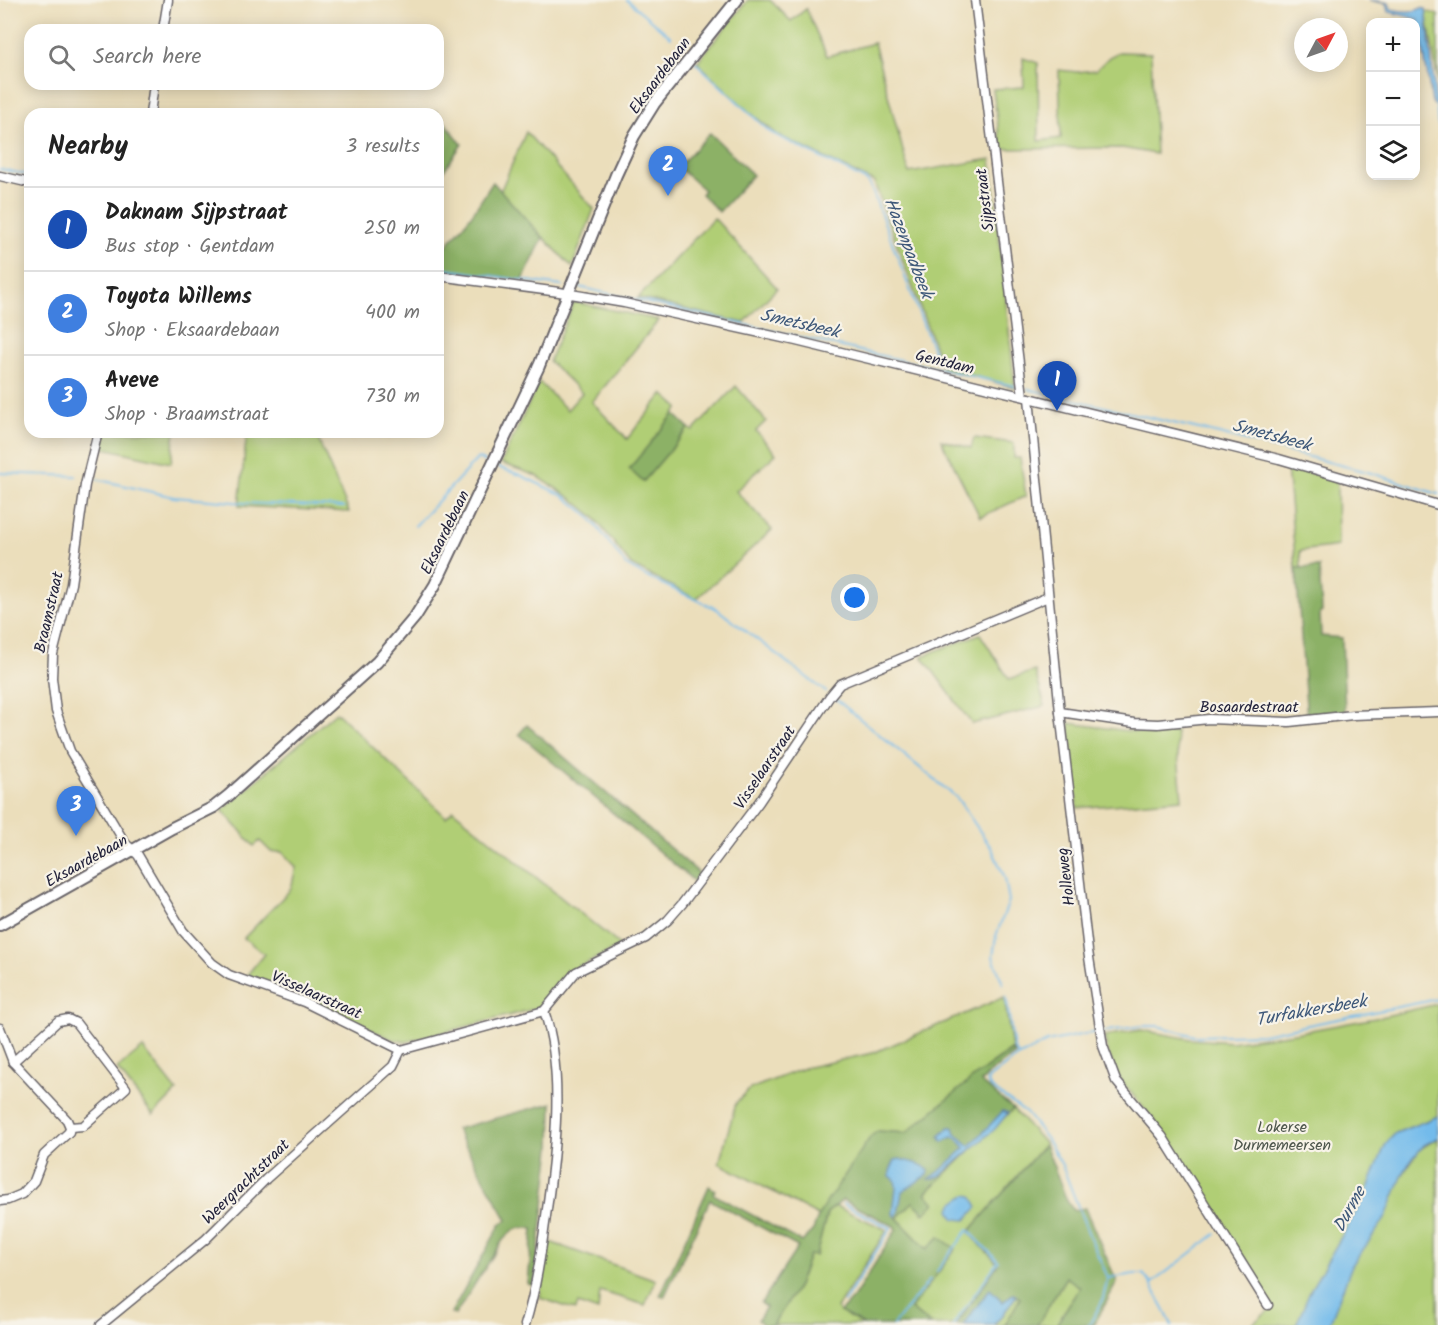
<!DOCTYPE html>
<html lang="en">
<head>
<meta charset="utf-8">
<style>
	:root { --surface:#fff; --page:#f6f6f6; --text:#222; --muted:#767676; --line:#e0e0e0; --accent:#1a73e8 }
	body { margin:0; font-family:Kalam,sans-serif; background:var(--page); color:var(--text) }
	.controls { position:absolute; right:18px; top:18px; display:grid; overflow:hidden; border-radius:12px; box-shadow:0 3px 15px #0003 }
	.controls button { width:54px; height:54px; display:grid; place-items:center; padding:0; border:0; border-bottom:2px solid var(--line); background:var(--surface); color:var(--text); font:30px sans-serif }
	.compass { position:absolute; left:1294px; top:18px; width:54px; height:54px; border-radius:50%; background:var(--surface); box-shadow:0 3px 15px #0003; rotate:49deg }
	.you { position:absolute; left:855px; top:598px; width:21px; height:21px; margin:-15px; border:4px solid #fff; border-radius:50%; background:#1a73e8; box-shadow:0 0 0 9px #1a73e833 }
	.badge { display:grid; place-items:center; width:39px; height:39px; border-radius:50%; background:var(--accent); color:#fff; font-size:20px; font-weight:700 }
	.pin { position:absolute; translate:-50% -50px; filter:drop-shadow(0 2px 3px #0008) }
	.pin::after { content:''; position:absolute; top:32px; width:21px; height:18px; background:inherit; clip-path:polygon(0 0,100% 0,50% 100%) }
	.list { margin:0; padding:0; list-style:none }
	h2 { display:flex; justify-content:space-between; align-items:center; height:78px; margin:0; padding:0 24px; font-size:26px }
	h2 small { font-size:20px; font-weight:400; color:var(--muted) }
	.list li { display:grid; grid-template-columns:39px 1fr auto; gap:18px; align-items:center; box-sizing:border-box; height:84px; padding:0 24px; border-top:2px solid var(--line) }
	.list b { display:block; font-size:22px; white-space:nowrap }
	.list p { margin:0; font-size:20px; white-space:nowrap; color:var(--muted) }
	.list em { font-size:20px; font-style:normal; color:var(--muted) }
	.icon { flex:none; width:33px; height:33px; fill:none; stroke:currentColor; stroke-width:2; stroke-linecap:round; stroke-linejoin:round }
	.map { position:relative; flex:none; width:1438px; height:1325px; overflow:hidden }
	.search { position:absolute; background:var(--surface); box-shadow:0 3px 15px #0003; left:24px; top:24px; width:420px; height:66px; display:flex; align-items:center; gap:15px; box-sizing:border-box; padding:0 21px; border-radius:18px; color:var(--muted); font-size:22px }
	.panel { position:absolute; background:var(--surface); box-shadow:0 3px 15px #0003; left:24px; top:108px; width:420px; height:330px; border-radius:18px }
	.map>svg:first-child { display:block }
</style>
</head>
<body>
<div class="map">
<svg width="1438" height="1325" viewBox="0 0 1438 1325">
	<rect width="100%" height="100%" fill="#f7f3e8"/>
	<filter id="ink" filterUnits="userSpaceOnUse"><feTurbulence type="fractalNoise" baseFrequency=".0167" numOctaves="2"/><feDisplacementMap in="SourceGraphic" scale="12" xChannelSelector="R" yChannelSelector="G"/><feConvolveMatrix kernelMatrix="1 2 1 2 8 2 1 2 1" color-interpolation-filters="sRGB"/></filter>
	<filter id="wash" filterUnits="userSpaceOnUse"><feTurbulence type="fractalNoise" baseFrequency=".008" numOctaves="4" result="noise"/><feDisplacementMap in="SourceGraphic" scale="24" xChannelSelector="R" yChannelSelector="G"/><feGaussianBlur stdDeviation="1.35" result="paint"/><feColorMatrix in="noise" values="0 0 0 0 0 0 0 0 0 0 0 0 0 0 0 0 0 1.4 0 .05"/><feComposite in="paint" operator="in"/></filter>
	<g filter="url(#wash)">
		<rect width="100%" height="100%" fill="#ebdebb"/>
		<g fill="#b0ce75" stroke="#697858" stroke-width="1.5">
			<path d="M748 0H770L791 21 806 9 827 56 874 43 909 173 991 159 1015 388 942 367 874 182 778 135 747 110 697 62Z"/>
			<path d="M1426 11 1438 15V81Z"/>
			<path d="M1119 52 1151 53 1156 154 1122 148 1001 149 993 89 1024 87 1023 58 1038 63 1039 141 1061 138 1059 70 1077 72 1096 70 1109 57Z"/>
			<path d="M526 132 594 209 572 267 500 192Z"/>
			<path d="M714 218 777 288 744 323 638 298Z"/>
			<path d="M574 302 659 320 592 402 627 439 663 394 679 408 630 469 643 482 689 428 693 431 736 386 766 421 756 431 776 454 736 491 772 530 696 599 631 565 594 517 571 498 537 476 501 463 539 382 567 410 582 393 549 361Z"/>
			<path d="M104 432H175L171 463 100 447Z"/>
			<path d="M247 432H315L349 512 239 506Z"/>
			<path d="M974 438 1014 443V458H1020L1026 496 980 517 941 440 971 448Z"/>
			<path d="M1287 467 1337 480 1338 546 1300 551 1301 568H1296Z"/>
			<path d="M980 634 1009 679 1035 671 1045 706 972 724 922 656Z"/>
			<path d="M336 712 446 817 453 810 621 946 572 970 544 1004 538 1008 406 1042 391 1039 291 992 247 975 264 954 244 938 291 889 296 867 282 852H271L260 841 254 846 222 810Z"/>
			<path d="M1069 723 1152 734 1176 732 1182 799 1077 808Z"/>
			<path d="M1004 997 1012 1049 974 1077 906 1133 878 1131 818 1216 719 1163 736 1103 750 1089 804 1068 873 1053Z"/>
			<path d="M1438 1004V1116L1396 1133 1403 1174 1420 1149 1438 1138V1325H1251L1272 1308 1206 1199 1160 1128 1118 1077 1108 1053 1104 1036 1141 1030 1190 1039 1231 1042 1295 1033 1381 1017Z"/>
			<path d="M143 1048 177 1091 153 1115 117 1069Z"/>
			<path d="M1013 1109 1045 1144 969 1232 998 1264 956 1325H931L911 1309 927 1249 897 1218 913 1201 924 1213 926 1193Z"/>
			<path d="M835 1206 887 1230 837 1308 840 1312 864 1325H773L798 1286 809 1255 816 1256 827 1213Z"/>
			<path d="M547 1241 656 1280 645 1305 600 1291 598 1311 578 1304 576 1310 540 1298Z"/>
			<path d="M1066 1277 1080 1287 1056 1325H1037Z"/>
			<path d="M1016 1296 1021 1298 1005 1325H993L1002 1316Z"/>
		</g>
		<g fill="#8cb166" stroke="#576a50" stroke-width="1.5">
			<path d="M436 111 462 144 438 179V114H435Z"/>
			<path d="M710 133 753 175 719 212 701 194 704 190 678 167Z"/>
			<path d="M493 182 543 238 523 280 438 270C438 250 455 237 466 222 476 210 484 195 493 182Z"/>
			<path d="M674 414 689 428 643 482 629 469Z"/>
			<path d="M1319 567 1322 612 1320 613 1321 636 1342 638 1345 713 1307 719 1296 568Z"/>
			<path d="M527 725 699 873 694 881 519 734Z"/>
			<path d="M1012 1050 1015 1054 993 1070 981 1082 1013 1109 926 1193 935 1203 925 1213 913 1202 897 1218 927 1249 939 1237 956 1249 911 1309 931 1325H864L840 1312 854 1297 896 1230 894 1226 843 1200 827 1213 816 1256 809 1255 798 1286 773 1325H764L758 1320 766 1307 761 1303 798 1247 710 1200 664 1297 660 1296 709 1186 715 1190 713 1194 802 1242 813 1230 820 1212 871 1136 878 1131 906 1133 974 1077Z"/>
			<path d="M552 1103 551 1148 534 1286 528 1284 533 1229C519 1225 512 1230 503 1240L455 1315 451 1313 500 1225 507 1220 456 1129Z"/>
			<path d="M1045 1144 1067 1201 1073 1210 1085 1208 1117 1282 1094 1325H1056L1080 1287 1066 1277 1037 1325H1005L1020 1298 1013 1294 1003 1302 973 1311C968 1320 967 1325 956 1325L998 1264 969 1232Z"/>
		</g>
		<g fill="#73bbeb" stroke="#4a6e93" stroke-width="1.5">
			<path d="M1369 0 1389 3 1391 9C1400 11 1414 13 1421 8L1426 9 1436 104 1434 105 1432 102 1418 19 1389 12 1387 4Z"/>
			<path d="M1003 1111 1008 1113 995 1129 941 1175 933 1179H929L939 1172 965 1148 957 1138 952 1137 943 1142 940 1136 949 1127H953L956 1134 970 1146Z"/>
			<path d="M1438 1116V1138L1424 1145 1410 1162 1403 1174 1385 1219 1352 1265 1329 1325H1296L1312 1287 1364 1198 1386 1143 1396 1133Z"/>
			<path d="M900 1159C909 1162 923 1163 929 1171L927 1175 902 1192 898 1213 895 1217 893 1214 896 1187 895 1180 890 1176V1171L895 1160Z"/>
			<path d="M966 1195 972 1196 978 1207 966 1220 955 1219 951 1214 950 1209 954 1203Z"/>
			<path d="M990 1289 1003 1302 1013 1294 1016 1296 1002 1316 993 1325H963Z"/>
		</g>
		<g fill="none" stroke-linecap="round" stroke-linejoin="round">
			<g stroke="#73bbeb" stroke-width="2">
				<path d="M627 0 671 37"/>
				<path d="M695 62 770 132 867 181 870 185 935 355"/>
				<path d="M1436 104 1438 125"/>
				<path d="M0 169 30 175"/>
				<path d="M438 268 562 286"/>
				<path d="M579 287 1015 386"/>
				<path d="M1028 389 1203 430 1368 472 1438 494"/>
				<path d="M497 467 520 475 564 496 589 516 626 565 647 577 717 609 826 692"/>
				<path d="M0 473 76 476"/>
				<path d="M96 479 174 497 246 503 344 507"/>
				<path d="M415 526 478 458 485 462"/>
				<path d="M832 696 957 798 992 849 1005 878 1009 901 996 936 993 957 1003 984"/>
				<path d="M1006 996 1014 1049 1019 1056"/>
				<path d="M843 1204 891 1228 844 1302"/>
				<path d="M937 1271 968 1230 998 1261 953 1325"/>
				<path d="M1108 1278 1135 1274H1143L1150 1282 1172 1325"/>
				<path d="M1152 1283 1216 1234"/>
				<path d="M0 1322 2 1325"/>
				<path d="M893 1325 930 1280"/>
				<path d="M1089 1325 1102 1302 1108 1278 1089 1235 1062 1165 1046 1138 1026 1113 990 1087 987 1080 1014 1059 1047 1042 1085 1034 1142 1026H1158L1195 1036 1263 1034 1438 999"/>
			</g>
		</g>
	</g>
	<g filter="url(#ink)">
		<g fill="none" stroke-linecap="round" stroke-linejoin="round">
			<defs>
				<g id="minor">
					<path d="M975 0 1023 396"/>
					<path d="M163 30 168 0"/>
					<path d="M150 114 154 84"/>
					<path d="M0 176 30 183"/>
					<path d="M438 276 559 292 624 303 796 341 1279 459 1438 505"/>
					<path d="M1029 398 1060 712 1088 951 1103 1046 1116 1081 1162 1136 1268 1305"/>
					<path d="M98 432 85 485 71 584 53 654 52 678 56 711 70 751 125 843 138 855 183 931 212 963 229 975 304 1002 401 1050 544 1011 576 972 646 938 668 920 682 904 759 802 830 696 840 684 1048 597"/>
					<path d="M1060 712 1134 723 1158 724 1209 719 1289 722 1353 715 1438 712"/>
					<path d="M0 1028 13 1062 67 1120 70 1127 69 1132 44 1155 34 1181 22 1194 8 1200 0 1201"/>
					<path d="M13 1062 58 1021 68 1019 76 1023 126 1088 83 1126 70 1127"/>
					<path d="M101 1325 206 1239 266 1179 393 1066 401 1050"/>
					<path d="M525 1325C536 1289 541 1254 546 1216 555 1154 565 1071 544 1011"/>
				</g>
				<path id="major" d="M0 925 172 828 214 807 228 796 377 662 415 617 435 585 539 366 616 175 634 136 654 104 737 0"/>
			</defs>
			<use href="#minor" stroke="#686468" stroke-width="11"/>
			<use href="#major" stroke="#686468" stroke-width="14"/>
			<use href="#minor" stroke="#fff" stroke-width="8"/>
			<use href="#major" stroke="#fff" stroke-width="10"/>
		</g>
	</g>
	<g text-anchor="middle" stroke-width="4.5" stroke-linejoin="round" paint-order="stroke">
		<g font-size="16" fill="#22223b" stroke="#f7f3e8">
			<text transform="translate(659 75) rotate(-53)" y="6">Eksaardebaan</text>
			<text transform="translate(984 200) rotate(-97)" y="6">Sijpstraat</text>
			<text transform="translate(945 361) rotate(14)" y="6">Gentdam</text>
			<text transform="translate(444 532) rotate(-64)" y="6">Eksaardebaan</text>
			<text transform="translate(48 612) rotate(-77)" y="6">Braamstraat</text>
			<text x="1249" y="712">Bosaardestraat</text>
			<text transform="translate(764 767) rotate(-56)" y="6">Visselaarstraat</text>
			<text transform="translate(86 860) rotate(-29)" y="6">Eksaardebaan</text>
			<text transform="translate(1065 877) rotate(-97)" y="6">Holleweg</text>
			<text transform="translate(317 994) rotate(24)" y="6">Visselaarstraat</text>
			<text transform="translate(245 1181) rotate(-44)" y="6">Weergrachtstraat</text>
		</g>
		<g font-size="16" fill="#4d564c" stroke="#f7f3e8">
			<text x="1282" y="1132">Lokerse<tspan x="1282" dy="18">Durmemeersen</tspan></text>
		</g>
		<g font-size="18" font-style="italic" fill="#3e5879" stroke="#f7f3e8">
			<text transform="translate(909 248) rotate(69)" y="6">Hazenpadbeek</text>
			<text transform="translate(800 323) rotate(13)" y="6">Smetsbeek</text>
			<text transform="translate(1272 435) rotate(15)" y="6">Smetsbeek</text>
			<text transform="translate(1311 1010) rotate(-10)" y="6">Turfakkersbeek</text>
			<text transform="translate(1349 1209) rotate(-61)" y="6">Durme</text>
		</g>
	</g>
</svg>
<div class="controls">
<button>+</button>
<button>−</button>
<button><svg class="icon" aria-label="layers" viewBox="0 0 24 24"><path d="M12 4l9 5-9 5-9-5zM3 14l9 5 9-5"/></svg></button>
</div>
<svg class="compass" viewBox="-18 -18 36 36"><path d="M0-13l5 13h-10z" fill="#e53935"/><path d="M0 13l5-13h-10z" fill="#767676"/></svg>
<div class="you"></div>
<div class="pin badge" style="left:1057px;top:411px;background:#1a4fb4">1</div>
<div class="pin badge" style="left:668px;top:196px;background:#3f7fe0">2</div>
<div class="pin badge" style="left:76px;top:836px;background:#3f7fe0">3</div>
<div class="search"><svg class="icon" aria-label="search" viewBox="0 0 24 24"><circle cx="10" cy="10" r="6"/><path d="M15 15l6 6"/></svg>Search here</div>
<section class="panel">
<h2>Nearby<small>3 results</small></h2>
<ul class="list">
<li><span class="badge" style="background:#1a4fb4">1</span><div><b>Daknam Sijpstraat</b><p>Bus stop · Gentdam</p></div><em>250 m</em></li>
<li><span class="badge" style="background:#3f7fe0">2</span><div><b>Toyota Willems</b><p>Shop · Eksaardebaan</p></div><em>400 m</em></li>
<li><span class="badge" style="background:#3f7fe0">3</span><div><b>Aveve</b><p>Shop · Braamstraat</p></div><em>730 m</em></li>
</ul>
</section>
</div>
</body>
</html>
